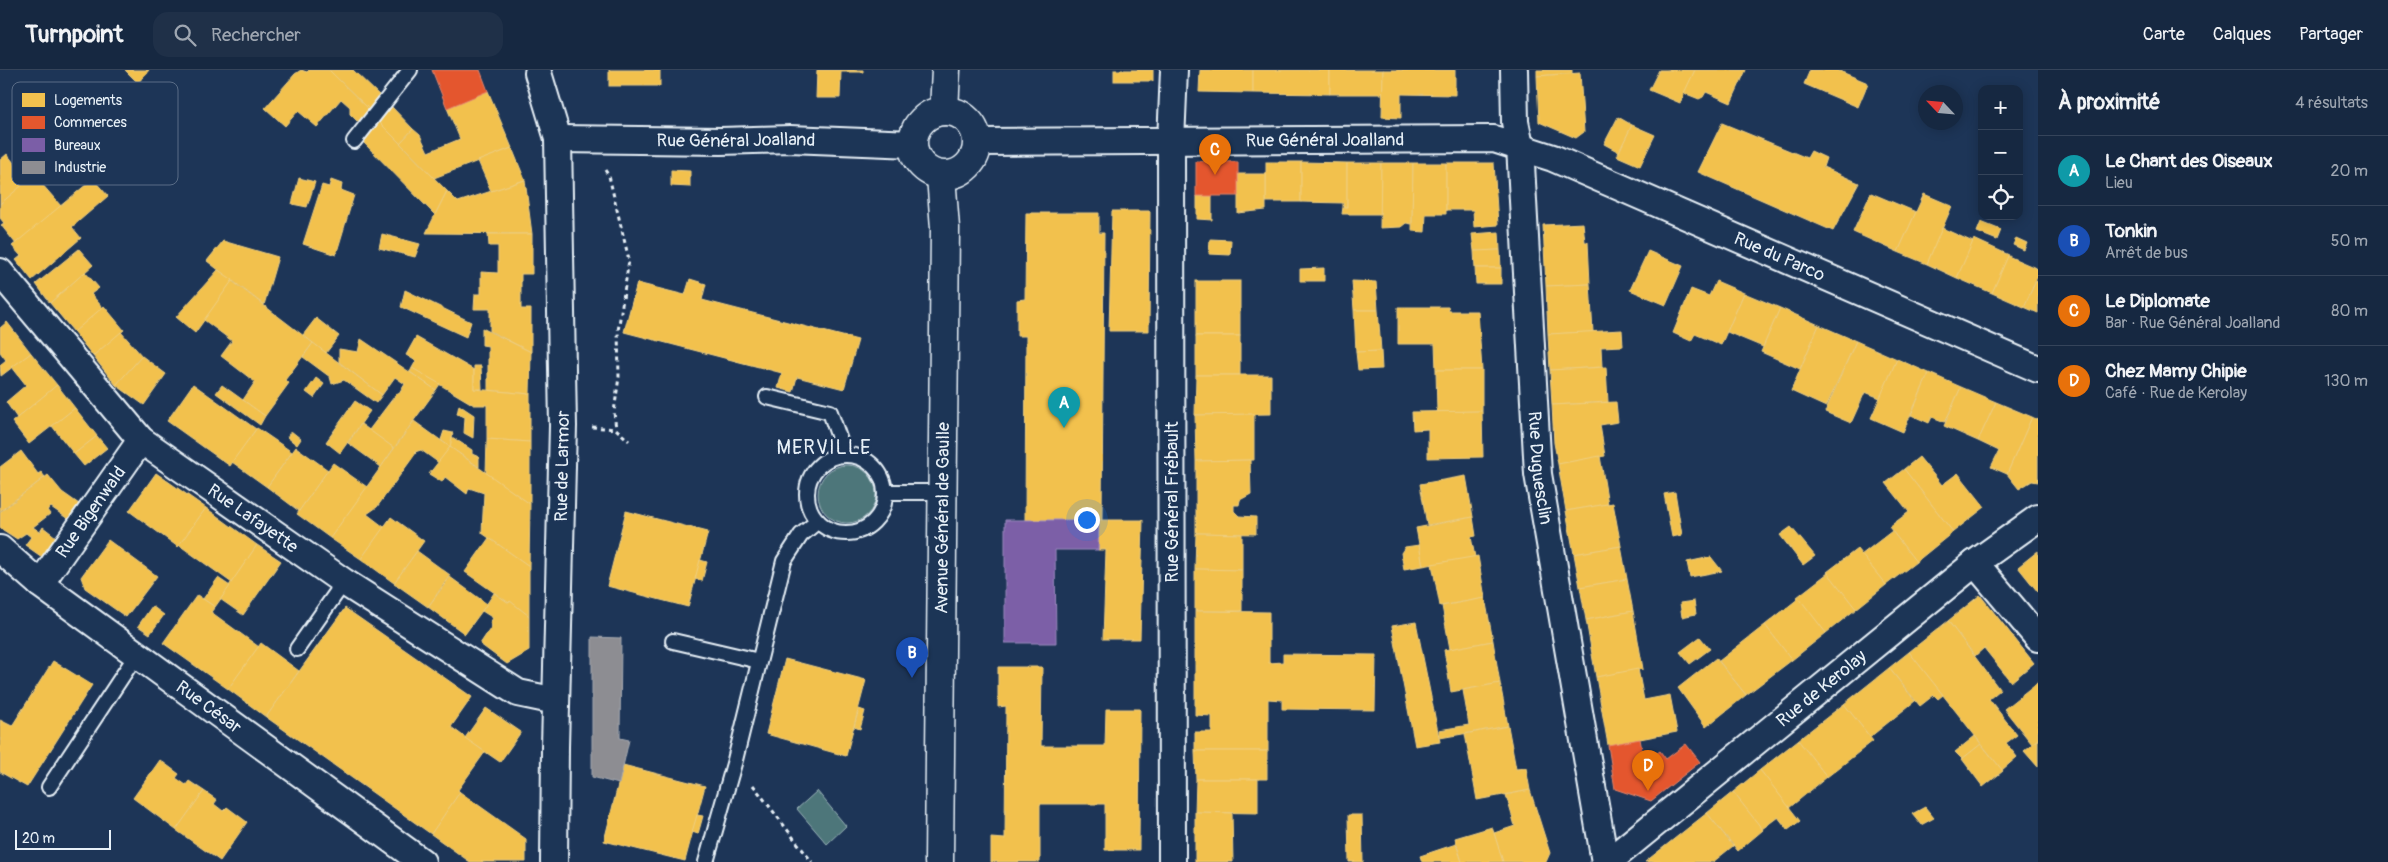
<!DOCTYPE html>
<html lang="fr">
<head>
<meta charset="utf-8">
<style>
	:root { --surface:#162841; --page:#1f3048; --text:#f1f3f6; --muted:#9ea6b1; --line:#35445a; --accent:#ff9aa2 }
	body { margin:0; font-family:Pangolin,sans-serif; background:var(--page); color:var(--text) }
	.controls { position:absolute; right:15px; top:15px; display:grid; overflow:hidden; border-radius:10px; box-shadow:0 2px 12px #0003 }
	.controls button { width:45px; height:45px; display:grid; place-items:center; padding:0; border:0; border-bottom:1px solid var(--line); background:var(--surface); color:var(--text); font:25px sans-serif }
	.compass { position:absolute; left:1918px; top:15px; width:45px; height:45px; border-radius:50%; background:var(--surface); box-shadow:0 2px 12px #0003; rotate:296deg }
	.scale { position:absolute; left:15px; bottom:12px; width:96px; box-sizing:border-box; padding-left:5px; border:2px solid #e8f1f8; border-top:0; font-size:14px; line-height:18px; white-space:nowrap; color:#e8f1f8; -webkit-text-stroke:4px #1d3557; paint-order:stroke }
	.you { position:absolute; left:1086px; top:449px; width:18px; height:18px; margin:-12px; border:4px solid #fff; border-radius:50%; background:#1a73e8; box-shadow:0 0 0 8px #1a73e833 }
	.badge { display:grid; place-items:center; width:32px; height:32px; border-radius:50%; background:var(--accent); color:#fff; font-size:16px; font-weight:700 }
	.pin { position:absolute; translate:-50% -41px; filter:drop-shadow(0 1px 2px #0008) }
	.pin::after { content:''; position:absolute; top:26px; width:18px; height:15px; background:inherit; clip-path:polygon(0 0,100% 0,50% 100%) }
	.list { margin:0; padding:0; list-style:none }
	h2 { display:flex; justify-content:space-between; align-items:center; height:65px; margin:0; padding:0 20px; font-size:21px }
	h2 small { font-size:16px; font-weight:400; color:var(--muted) }
	.list li { display:grid; grid-template-columns:32px 1fr auto; gap:15px; align-items:center; box-sizing:border-box; height:70px; padding:0 20px; border-top:1px solid var(--line) }
	.list b { display:block; font-size:19px; white-space:nowrap }
	.list p { margin:0; font-size:16px; white-space:nowrap; color:var(--muted) }
	.list em { font-size:16px; font-style:normal; color:var(--muted) }
	.icon { flex:none; width:28px; height:28px; fill:none; stroke:currentColor; stroke-width:2; stroke-linecap:round; stroke-linejoin:round }
	.map { position:relative; flex:none; width:2038px; height:792px; overflow:hidden }
	header { display:flex; align-items:center; gap:30px; box-sizing:border-box; height:70px; padding:0 25px; background:var(--surface); border-bottom:1px solid var(--line) }
	header strong { font-size:24px }
	nav { display:flex; gap:28px; margin-inline-start:auto; font-size:18px }
	.search { width:350px; height:45px; background:var(--page); display:flex; align-items:center; gap:12px; box-sizing:border-box; padding:0 18px; border-radius:15px; color:var(--muted); font-size:19px }
	main { display:flex }
	aside { flex:1; background:var(--surface) }
	.map>svg:first-child { display:block }
</style>
</head>
<body>
<header>
<strong>Turnpoint</strong>
<div class="search"><svg class="icon" aria-label="search" viewBox="0 0 24 24"><circle cx="10" cy="10" r="6"/><path d="M15 15l6 6"/></svg>Rechercher</div>
<nav><a>Carte</a><a>Calques</a><a>Partager</a></nav>
</header>
<main>
<div class="map">
<svg width="2038" height="792" viewBox="0 0 2038 792">
	<rect width="100%" height="100%" fill="#1d3557"/>
	<filter id="ink" filterUnits="userSpaceOnUse"><feTurbulence type="fractalNoise" baseFrequency=".02" numOctaves="2"/><feDisplacementMap in="SourceGraphic" scale="10" xChannelSelector="R" yChannelSelector="G"/><feConvolveMatrix kernelMatrix="1 2 1 2 8 2 1 2 1" color-interpolation-filters="sRGB"/></filter>
	<g filter="url(#ink)">
		<g fill="#4e767a" stroke="#9bb4b9">
			<circle cx="847" cy="424" r="29"/>
			<path d="M817 721 846 756 827 774 797 739Z"/>
		</g>
		<g fill="#f2c14e" stroke="#efcf81">
			<path d="M125 0H149L138 13Z"/>
			<path d="M301 0 307 2 309 0H329L370 40 375 42 367 49 357 51 350 44V37L341 29 317 57 298 41 285 56 265 38 295 4Z"/>
			<path d="M329 0H353L381 27 370 40Z"/>
			<rect x="609" y="0" width="51" height="16"/>
			<path d="M817 0H863V2H841L840 28H816Z"/>
			<rect x="1114" y="0" width="39" height="11"/>
			<path d="M1200 0H1253V23L1199 22Z"/>
			<path d="M1253 0H1330V24L1253 23Z"/>
			<rect x="1330" y="0" width="53" height="24"/>
			<path d="M1383 0H1455V25L1401 24V48L1382 47Z"/>
			<path d="M1537 0H1572V3L1537 6Z"/>
			<path d="M1659 0H1695L1680 33 1649 20Z"/>
			<path d="M1695 0H1746L1731 33 1706 22 1703 27 1699 29 1684 23Z"/>
			<path d="M1810 0H1837L1868 13 1858 37 1804 14Z"/>
			<path d="M1580 3 1584 62 1576 68 1539 52 1537 6Z"/>
			<path d="M488 21 512 78 434 108 400 73 413 59 420 65 428 82 460 69 447 38Z"/>
			<path d="M390 35 413 59 400 73 377 50Z"/>
			<path d="M1618 47 1632 55 1619 82 1604 74Z"/>
			<path d="M377 50 447 121 435 145 362 71Z"/>
			<path d="M1722 53 1807 88 1811 81 1826 88 1823 97 1859 113 1833 161 1698 102Z"/>
			<path d="M1632 55 1655 65 1640 96 1617 86Z"/>
			<path d="M512 78 525 110 491 121 478 91Z"/>
			<path d="M7 84 28 111 0 134V90Z"/>
			<rect x="1266" y="92" width="35" height="40"/>
			<path d="M1301 92 1347 93V137H1343V133L1301 132Z"/>
			<path d="M1347 93H1381V144H1342L1343 137H1347Z"/>
			<path d="M1381 93H1413L1412 154 1406 153 1401 157 1380 158Z"/>
			<path d="M1413 93H1446V144H1426L1425 162 1412 161Z"/>
			<path d="M1446 93H1494L1498 155 1474 157 1473 140H1446Z"/>
			<path d="M671 100 690 101V117L671 116Z"/>
			<path d="M1238 104H1266V140L1238 143Z"/>
			<path d="M34 105 61 136 16 174 1 155 4 153 0 148V134Z"/>
			<path d="M299 108 315 112 307 137 292 134Z"/>
			<path d="M93 109 108 126 72 157 81 168 32 210 16 190 21 186 12 176Z"/>
			<path d="M331 110 342 114 341 120 354 125 336 185 303 174 322 115 329 117Z"/>
			<path d="M525 110 532 164 426 163 447 121 458 132Z"/>
			<path d="M1871 123 1916 142 1898 182 1853 162Z"/>
			<path d="M1924 124 1952 136 1927 194 1898 182Z"/>
			<path d="M1197 126H1212V150L1197 149Z"/>
			<path d="M1112 141H1150L1149 261H1109Z"/>
			<path d="M1026 143H1099V163H1104L1102 450H1025L1026 266H1017V230L1025 229Z"/>
			<path d="M1981 152 2001 160 1997 170 1977 162Z"/>
			<path d="M1583 153 1585 172H1588L1590 214 1546 216 1543 155Z"/>
			<path d="M1942 158 1973 172 1957 208 1927 194Z"/>
			<path d="M1499 162 1500 180 1474 181 1472 164Z"/>
			<path d="M382 164 420 174 415 187 379 178Z"/>
			<path d="M488 164H532V204H521V239H531V282L490 261V239H474L475 224H481V202L498 203V176H489Z"/>
			<path d="M2016 168 2027 173 2024 180 2013 175Z"/>
			<path d="M1210 169 1231 170 1230 185 1209 184Z"/>
			<path d="M1974 169 2009 185 1992 223 1957 208Z"/>
			<path d="M223 171 278 187 264 235 207 191Z"/>
			<path d="M79 179 93 195 50 233 36 214Z"/>
			<path d="M1500 180 1501 198H1475L1474 181Z"/>
			<path d="M1648 181 1683 196 1666 235 1630 220Z"/>
			<path d="M2008 186 2038 199V205L2024 237 1992 223Z"/>
			<path d="M1324 198V211H1300V199Z"/>
			<path d="M1475 198H1501V214H1476Z"/>
			<path d="M218 200 233 210 195 263 176 247Z"/>
			<path d="M85 202 99 218 91 224 103 238 74 262 50 233Z"/>
			<path d="M690 209 706 214 702 230 858 270 844 319 797 307 793 322 778 318 782 303 624 262 637 213 685 225Z"/>
			<path d="M232 211 313 273 285 310 289 313 265 346 243 330 255 312 221 286 232 271 204 250Z"/>
			<rect x="1196" y="211" width="44" height="55"/>
			<path d="M1352 211 1376 212 1378 240H1354Z"/>
			<path d="M1716 211 1744 223 1721 275 1695 264 1691 271 1673 263 1691 219 1709 226Z"/>
			<path d="M2036 211 2038 212V243L2024 237Z"/>
			<path d="M1590 214 1593 262 1548 264 1546 216Z"/>
			<path d="M405 220 471 252 466 267 401 237Z"/>
			<path d="M1744 223 1780 238 1763 277 1727 262Z"/>
			<path d="M104 236 124 260 93 286 74 262Z"/>
			<path d="M1398 237H1448L1449 241H1478L1482 300H1436L1435 274H1398Z"/>
			<path d="M1780 238 1819 255 1800 299 1761 282Z"/>
			<path d="M1354 240H1378L1381 281 1356 282Z"/>
			<path d="M316 248 339 266 326 283 303 265Z"/>
			<path d="M7 252 31 283 1 306 0 295 6 290 0 282V258Z"/>
			<path d="M1819 255 1856 271 1826 337 1791 321Z"/>
			<path d="M482 258 531 282 530 324 488 320V276L482 275Z"/>
			<path d="M1622 260 1623 276 1601 277 1602 297 1550 300 1548 264Z"/>
			<path d="M121 262 142 286 116 315 93 286Z"/>
			<rect x="1196" y="266" width="44" height="39"/>
			<path d="M416 267 474 300V319L530 324V372L487 369V335H474L412 298 416 291 406 285Z"/>
			<path d="M361 269 436 320 394 378 369 360 397 323 399 324 405 314 395 307 382 325 339 292V279L358 282Z"/>
			<path d="M1856 271 1897 289 1880 328 1865 322 1851 353 1825 342Z"/>
			<path d="M313 273 382 325 376 333 344 310 332 314 330 307 303 287Z"/>
			<path d="M1381 281 1382 299 1358 300 1356 282Z"/>
			<path d="M31 283 57 315 17 348 6 332 26 315 12 297Z"/>
			<path d="M142 286 166 304 144 335 116 315Z"/>
			<path d="M1897 289 1929 303 1903 362 1871 348Z"/>
			<path d="M474 296H481L482 319H474Z"/>
			<path d="M1606 297 1608 332 1552 335 1550 300Z"/>
			<path d="M412 298 440 314 436 320 410 302Z"/>
			<path d="M1436 300H1482V341L1437 342Z"/>
			<path d="M1929 303 1961 317 1945 352 1932 347 1929 353 1911 345Z"/>
			<path d="M1196 305H1271V344L1195 345Z"/>
			<path d="M316 308 324 314 314 328 306 322Z"/>
			<path d="M193 314 256 359 230 396 167 351Z"/>
			<path d="M57 315 75 338 29 374 12 352Z"/>
			<path d="M222 315 265 346 260 355 216 323Z"/>
			<path d="M1961 317 1996 332 1978 371 1944 356Z"/>
			<path d="M355 331 370 341 340 383 326 372Z"/>
			<path d="M1616 332 1618 352 1600 355 1605 386 1558 394 1554 373 1552 335Z"/>
			<path d="M1996 332 2032 347 2007 404 1991 397 1999 381 1978 371Z"/>
			<path d="M459 335 474 345 473 368 464 363 465 347 457 344Z"/>
			<path d="M75 338 97 366 74 384 52 356Z"/>
			<path d="M1482 341 1483 387 1428 388V359L1413 360 1412 342Z"/>
			<path d="M1254 344V390L1196 391 1195 345Z"/>
			<path d="M2032 347 2038 350V412L2032 411 2019 419 2007 404Z"/>
			<path d="M414 351 450 377 439 393 421 380 415 382 416 383 377 437 367 444 384 457 361 489 330 468Z"/>
			<path d="M361 354 394 378 381 397 348 373Z"/>
			<path d="M257 358 292 382 267 417 232 392Z"/>
			<path d="M291 361 301 369 297 375 287 367Z"/>
			<path d="M444 361 453 363 450 377 441 370Z"/>
			<path d="M97 366 107 378 84 396 74 384Z"/>
			<path d="M452 367 472 380V384L479 387V397L450 377Z"/>
			<path d="M487 369 530 372V434L486 403Z"/>
			<path d="M296 377 328 400 299 441 267 417Z"/>
			<path d="M450 377 530 434 529 496 482 463 484 423 469 418 467 424 445 407 442 412 429 404Z"/>
			<path d="M21 381 38 404 41 402 45 407 0 441V397Z"/>
			<path d="M1600 386 1608 434 1566 441 1558 394Z"/>
			<path d="M1919 387 1942 415 1958 403 1985 437 1953 462 1904 399Z"/>
			<path d="M1250 390 1251 424 1240 430 1239 435H1234V441L1239 446 1256 447V464L1196 463V391Z"/>
			<path d="M333 393 367 417 330 468 297 444Z"/>
			<path d="M1904 399 1953 462 1916 492 1889 457 1909 442 1886 413Z"/>
			<path d="M156 403 206 438 178 477 129 441Z"/>
			<path d="M48 405 62 422 79 434 68 449 51 437 47 440 50 444 33 457 40 462 43 457 56 467 42 487 25 475 31 467 26 463 17 469 0 458V442Z"/>
			<path d="M1466 406 1473 447 1427 455 1420 414Z"/>
			<path d="M1675 422 1682 465 1672 467 1664 424Z"/>
			<path d="M1613 433 1621 476 1574 484 1566 441Z"/>
			<path d="M206 438 257 475 232 513 179 475Z"/>
			<path d="M626 441 708 462 688 537 607 516Z"/>
			<path d="M391 447 424 471 394 513 361 489Z"/>
			<path d="M1473 447 1476 466 1471 467 1475 487 1423 496 1416 458Z"/>
			<path d="M1099 450H1143L1140 569H1103L1106 480H1098Z"/>
			<path d="M1791 457 1815 486 1803 495 1780 465Z"/>
			<path d="M1892 461 1916 492 1886 515 1861 485Z"/>
			<path d="M1196 463 1242 464V500L1195 499Z"/>
			<path d="M489 468 529 496V546L510 531 509 533 465 502Z"/>
			<path d="M108 470 157 506 126 547 85 518 81 507Z"/>
			<path d="M257 475 281 491 243 545 220 529Z"/>
			<path d="M1419 475 1423 496 1404 499 1401 483 1405 477Z"/>
			<path d="M1621 476 1627 509 1580 517 1574 484Z"/>
			<path d="M1857 479 1886 515 1856 539 1827 502Z"/>
			<path d="M417 481 450 505 428 537 394 513Z"/>
			<path d="M2038 481V522L2018 497Z"/>
			<path d="M1478 486 1485 528 1440 536 1432 494Z"/>
			<path d="M1711 487 1722 501 1690 507 1687 492Z"/>
			<path d="M700 490 707 492 702 511 695 509Z"/>
			<path d="M1195 499 1242 500V541H1195Z"/>
			<path d="M1828 503 1856 539 1826 563 1797 527Z"/>
			<path d="M450 507 487 534 465 564 428 537Z"/>
			<path d="M218 508 230 516 215 537 203 529Z"/>
			<path d="M1627 509 1633 541 1586 550 1580 517Z"/>
			<path d="M494 523 509 533 510 531 529 546V581L507 594 480 574 492 556 490 553 493 548 482 541Z"/>
			<path d="M197 525 215 537 211 542 259 577 228 619 163 573Z"/>
			<path d="M1980 525 2034 593 2011 612 1984 578 1975 586 1948 551Z"/>
			<path d="M1485 528 1493 571 1450 579 1442 536Z"/>
			<path d="M1799 528 1826 563 1792 590 1765 555Z"/>
			<path d="M1694 531 1696 544 1682 547 1680 533Z"/>
			<path d="M152 536 164 545 150 564 138 556Z"/>
			<path d="M345 538 472 627 451 657 485 682 458 720 460 722 431 764 266 647Z"/>
			<path d="M1195 541 1269 542V593L1283 592V584L1376 585 1375 640 1282 639V630L1268 629V681H1195V662H1212V646L1195 645Z"/>
			<path d="M1633 541 1643 599 1596 607 1586 550Z"/>
			<path d="M1948 551 2000 620 1989 629 2017 665 2006 673 2017 687 2002 700 1909 582Z"/>
			<path d="M1416 552 1440 672 1415 676 1392 556Z"/>
			<path d="M1765 555 1792 590 1746 625 1719 591Z"/>
			<path d="M1700 567 1710 579 1690 594 1680 582Z"/>
			<path d="M1493 571 1500 613 1451 622 1444 580Z"/>
			<path d="M261 573 299 601 266 647 228 619Z"/>
			<path d="M1909 582 1943 625 1938 629 1934 625 1920 636 1889 598Z"/>
			<path d="M1716 588 1746 625 1706 657 1678 618Z"/>
			<path d="M785 589 866 610 846 686 766 664Z"/>
			<path d="M53 591 92 615 27 717 0 702V650L12 656Z"/>
			<path d="M998 597H1042L1041 676H1105L1106 639H1140L1139 780H1105V734H1040V792H991V768L1005 769 1006 636 998 637Z"/>
			<path d="M1889 598 1915 631 1870 667 1844 634Z"/>
			<path d="M1638 599 1644 630 1670 625 1677 662 1608 675 1596 607Z"/>
			<path d="M2038 612V669L2032 674 2004 639Z"/>
			<path d="M1500 613 1508 656 1440 668 1439 660 1469 655 1463 620Z"/>
			<path d="M1844 634 1873 671 1827 707 1798 670Z"/>
			<path d="M486 638 521 662 500 692 465 668Z"/>
			<path d="M859 639 865 641 860 659 854 657Z"/>
			<path d="M1508 656 1516 699 1526 698 1530 720 1477 730 1465 664Z"/>
			<path d="M1975 666 1981 674 1962 689 1955 682Z"/>
			<path d="M2038 669V697L2024 681Z"/>
			<path d="M1798 670 1827 707 1789 738 1760 700Z"/>
			<path d="M1981 674 2003 701 1983 717 1962 689Z"/>
			<path d="M1195 681H1267V709H1196Z"/>
			<path d="M160 690 179 704 176 708 186 715 189 711 204 721 176 760 133 728Z"/>
			<path d="M623 695 705 716 685 791 604 771Z"/>
			<path d="M1760 700 1800 751 1788 760 1778 747 1762 759 1733 722Z"/>
			<path d="M1196 709H1258V743L1195 742Z"/>
			<path d="M1530 720 1550 783 1546 792H1503L1494 763 1515 756 1506 725Z"/>
			<path d="M204 721 217 730 214 734 223 741 227 737 247 752 220 791 176 760Z"/>
			<path d="M460 722 526 769V792H470L431 764Z"/>
			<path d="M1733 722 1763 760 1738 781 1707 743Z"/>
			<path d="M1925 737 1934 748 1921 755 1912 744Z"/>
			<path d="M1195 742 1232 743 1233 792H1195Z"/>
			<path d="M1707 743 1733 776 1713 792H1645Z"/>
			<path d="M697 745 703 746 698 764 692 762Z"/>
			<path d="M1348 745H1362L1363 792H1349Z"/>
			<path d="M1492 757 1503 792H1462L1455 768Z"/>
			<path d="M1456 774 1462 792H1422L1420 786Z"/>
		</g>
		<g fill="#e4572e" stroke="#e5856b">
			<path d="M432 0H480L488 21 447 38Z"/>
			<path d="M1196 91 1238 92V126H1196Z"/>
			<path d="M1640 669 1643 685 1650 688 1660 681 1666 689 1686 674 1700 692 1651 731 1615 719 1608 675Z"/>
		</g>
		<path fill="#7b5ea7" stroke="#9c8abf" d="M1005 450H1099L1098 480H1055L1056 573H1005Z"/>
		<path fill="#8d8d92" stroke="#a8abb1" d="M592 567 621 568 620 668 629 670 619 714 592 707Z"/>
		<g fill="none" stroke-linecap="round" stroke-linejoin="round">
			<defs>
				<g id="service">
					<path d="M354 71 410 0"/>
					<path d="M767 327 830 342 845 385"/>
					<circle cx="846" cy="424" r="39"/>
					<path d="M886 422H942"/>
					<path d="M673 571 759 591"/>
					<path d="M297 579 344 512"/>
					<path d="M49 717 137 584"/>
					<path d="M706 792 735 690 784 491 801 465 818 451"/>
				</g>
				<g id="minor">
					<path id="s1" d="M1514 0 1515 52 1520 76 1538 404 1605 792"/>
					<path d="M538 3 558 69 563 356 555 677 554 792"/>
					<path id="s2" d="M558 69 721 71 790 69 913 74"/>
					<path id="s3" d="M977 72 1494 69 1553 88 2038 299"/>
					<path id="s4" d="M0 202 141 370 344 512 518 623 556 631"/>
					<path id="s5" d="M0 479 40 514 422 792"/>
					<path d="M1975 493 2038 568"/>
					<path id="s6" d="M40 514 141 370"/>
					<path d="M1172 792 1171 72 1174 0"/>
					<path id="s7" d="M1608 792 1975 493 2038 448"/>
				</g>
				<g id="secondary">
					<circle cx="945" cy="73" r="32"/>
					<path d="M944 41 946 0"/>
					<path id="s8" d="M939 792 945 158 941 106"/>
				</g>
			</defs>
			<use href="#service" stroke="#e8f1f8" stroke-width="18"/>
			<use href="#minor" stroke="#e8f1f8" stroke-width="30"/>
			<use href="#secondary" stroke="#e8f1f8" stroke-width="31"/>
			<g stroke="#e8f1f8" stroke-width="3" stroke-dasharray="4 4" stroke-linecap="butt">
				<path d="M605 100 609 106 629 190 618 261 619 307 614 342 616 359 629 371"/>
				<path d="M592 357 616 359"/>
				<path d="M753 715 812 792"/>
			</g>
			<use href="#service" stroke="#1d3557" stroke-width="14"/>
			<use href="#minor" stroke="#1d3557" stroke-width="26"/>
			<use href="#secondary" stroke="#1d3557" stroke-width="28"/>
		</g>
	</g>
	<g text-anchor="middle" stroke-width="5" stroke-linejoin="round" paint-order="stroke">
		<g font-size="18" fill="#e8f1f8" stroke="#1d3557">
			<text dy="6" stroke="none"><textPath href="#s2" startOffset="178">Rue Général Joalland</textPath></text>
			<text dy="6" stroke="none"><textPath href="#s3" startOffset="348">Rue Général Joalland</textPath></text>
			<text dy="6" stroke="none"><textPath href="#s3" startOffset="826">Rue du Parco</textPath></text>
			<text transform="translate(562 396) rotate(-89)" y="6">Rue de Larmor</text>
			<text dy="6" stroke="none"><textPath href="#s1" startOffset="399">Rue Duguesclin</textPath></text>
			<text transform="translate(1172 432) rotate(-90)" y="6">Rue Général Frébault</text>
			<text dy="6" stroke="none"><textPath href="#s6" startOffset="88">Rue Bigenwald</textPath></text>
			<text dy="6" stroke="none"><textPath href="#s4" startOffset="356">Rue Lafayette</textPath></text>
			<text dy="6" stroke="none"><textPath href="#s8" startOffset="344">Avenue Général de Gaulle</textPath></text>
			<text dy="6" stroke="none"><textPath href="#s7" startOffset="275">Rue de Kerolay</textPath></text>
			<text dy="6" stroke="none"><textPath href="#s5" startOffset="262">Rue César</textPath></text>
		</g>
		<g font-size="20" letter-spacing="1" fill="#e8f1f8" stroke="#1d3557">
			<text x="824" y="384">MERVILLE</text>
		</g>
	</g>
	<rect x="12" y="12" width="166" height="103" rx="8" fill="#1d3557" stroke="#5a6d87" stroke-width="1"/>
	<rect x="22" y="23" width="23" height="14" fill="#f2c14e"/>
	<rect x="22" y="46" width="23" height="13" fill="#e4572e"/>
	<rect x="22" y="68" width="23" height="14" fill="#7b5ea7"/>
	<rect x="22" y="91" width="23" height="13" fill="#8d8d92"/>
	<g font-size="14" fill="#e8f1f8">
		<text x="54" y="35">Logements</text>
		<text x="54" y="57">Commerces</text>
		<text x="54" y="80">Bureaux</text>
		<text x="54" y="102">Industrie</text>
	</g>
</svg>
<div class="controls">
<button>+</button>
<button>−</button>
<button><svg class="icon" aria-label="locate" viewBox="0 0 24 24"><circle cx="12" cy="12" r="6"/><path d="M12 2v4M12 18v4M2 12h4M18 12h4"/></svg></button>
</div>
<svg class="compass" viewBox="-18 -18 36 36"><path d="M0-13l5 13h-10z" fill="#e53935"/><path d="M0 13l5-13h-10z" fill="#9ea6b1"/></svg>
<div class="scale">20 m</div>
<div class="you"></div>
<div class="pin badge" style="left:1064px;top:358px;background:#0f9aa8">A</div>
<div class="pin badge" style="left:912px;top:608px;background:#1a4fb4">B</div>
<div class="pin badge" style="left:1215px;top:105px;background:#e8710a">C</div>
<div class="pin badge" style="left:1648px;top:721px;background:#e8710a">D</div>
</div>
<aside>
<h2>À proximité<small>4 résultats</small></h2>
<ul class="list">
<li><span class="badge" style="background:#0f9aa8">A</span><div><b>Le Chant des Oiseaux</b><p>Lieu</p></div><em>20 m</em></li>
<li><span class="badge" style="background:#1a4fb4">B</span><div><b>Tonkin</b><p>Arrêt de bus</p></div><em>50 m</em></li>
<li><span class="badge" style="background:#e8710a">C</span><div><b>Le Diplomate</b><p>Bar · Rue Général Joalland</p></div><em>80 m</em></li>
<li><span class="badge" style="background:#e8710a">D</span><div><b>Chez Mamy Chipie</b><p>Café · Rue de Kerolay</p></div><em>130 m</em></li>
</ul>
</aside>
</main>
</body>
</html>
